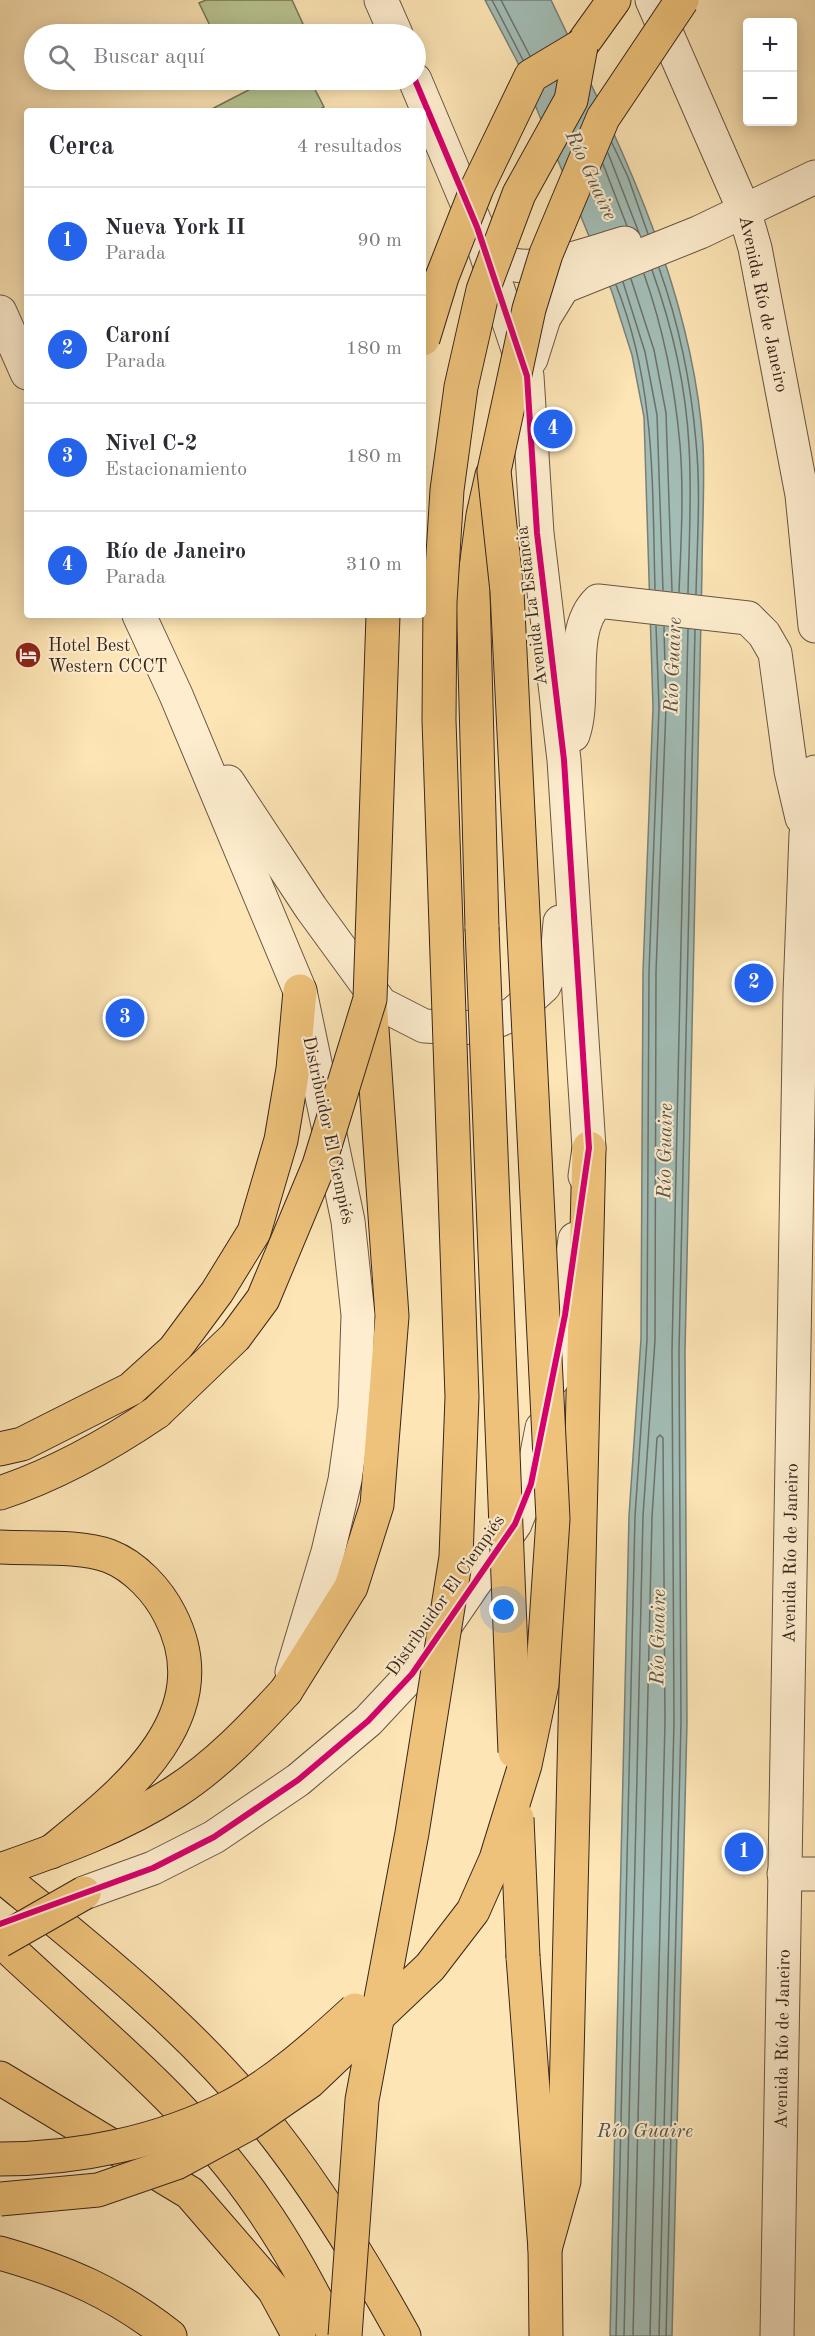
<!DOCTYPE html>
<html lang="es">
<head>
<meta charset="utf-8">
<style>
	:root { --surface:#fff; --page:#f2f2f3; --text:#2b2b33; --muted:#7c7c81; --line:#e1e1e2; --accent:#2563eb }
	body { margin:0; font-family:"Old Standard TT",serif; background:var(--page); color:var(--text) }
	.controls { position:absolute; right:18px; top:18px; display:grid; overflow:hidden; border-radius:6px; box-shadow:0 3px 15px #0003 }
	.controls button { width:54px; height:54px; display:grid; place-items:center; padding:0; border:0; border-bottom:2px solid var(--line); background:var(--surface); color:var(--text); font:30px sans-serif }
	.you { position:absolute; left:504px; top:1610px; width:21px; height:21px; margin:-15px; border:4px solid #fff; border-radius:50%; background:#1a73e8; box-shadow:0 0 0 9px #1a73e833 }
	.badge { display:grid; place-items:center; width:39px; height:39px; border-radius:50%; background:var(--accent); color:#fff; font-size:20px; font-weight:700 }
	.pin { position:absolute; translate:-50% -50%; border:3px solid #fff; box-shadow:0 2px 6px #0006 }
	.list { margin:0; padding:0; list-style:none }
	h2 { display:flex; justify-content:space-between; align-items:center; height:78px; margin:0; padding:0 24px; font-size:26px }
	h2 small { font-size:20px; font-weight:400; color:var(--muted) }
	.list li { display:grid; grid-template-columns:39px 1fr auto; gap:18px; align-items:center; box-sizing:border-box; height:108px; padding:0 24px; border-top:2px solid var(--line) }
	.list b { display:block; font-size:22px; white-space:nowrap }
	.list p { margin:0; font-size:20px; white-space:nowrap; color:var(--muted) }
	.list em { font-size:20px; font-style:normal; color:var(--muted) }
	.icon { flex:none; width:33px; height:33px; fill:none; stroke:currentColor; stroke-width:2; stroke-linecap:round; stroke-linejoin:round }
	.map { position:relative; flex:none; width:815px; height:2336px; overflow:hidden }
	.search { position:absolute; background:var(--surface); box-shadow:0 3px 15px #0003; left:24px; top:24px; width:402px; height:66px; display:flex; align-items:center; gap:15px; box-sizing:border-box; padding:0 21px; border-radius:33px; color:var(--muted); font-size:22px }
	.panel { position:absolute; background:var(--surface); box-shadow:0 3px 15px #0003; left:24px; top:108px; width:402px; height:510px; border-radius:6px }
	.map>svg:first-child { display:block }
</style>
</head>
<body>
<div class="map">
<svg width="815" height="2336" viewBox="0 0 815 2336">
	<rect width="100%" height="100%" fill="#fde5b5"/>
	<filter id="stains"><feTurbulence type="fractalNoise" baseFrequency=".00333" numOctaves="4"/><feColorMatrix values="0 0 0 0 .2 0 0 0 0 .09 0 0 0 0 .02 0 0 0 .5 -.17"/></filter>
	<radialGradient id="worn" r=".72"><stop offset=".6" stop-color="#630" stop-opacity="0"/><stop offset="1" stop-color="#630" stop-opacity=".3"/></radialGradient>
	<g fill="#b9c692" stroke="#787658" stroke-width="1.5">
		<path d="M206 0H292L303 24 281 34H214L199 3Z"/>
		<path d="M268 80H310L324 107 317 111H208Z"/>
	</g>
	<path fill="#a2bdb6" stroke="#788079" stroke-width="1.5" d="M485 0H551C618 141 692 285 703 444 705 486 702 529 702 571L685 1351 687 1722 672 2336H610L629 1516 641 1339 643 972 653 707 644 417 632 355 612 292 517 61Z"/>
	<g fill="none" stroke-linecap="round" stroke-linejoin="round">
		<g stroke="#6d716a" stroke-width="1.5">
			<path d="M492 0 523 60"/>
			<path d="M501 0 530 56"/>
			<path d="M612 143 628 177 648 234"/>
			<path d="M608 153 639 233"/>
			<path d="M603 164 627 226"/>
			<path d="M659 268C679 324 691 383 696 442 701 492 697 544 696 594"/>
			<path d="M652 270C672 326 686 387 689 446 692 494 689 544 688 593"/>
			<path d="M644 274C663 328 675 387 680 445 684 493 681 544 679 592"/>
			<path d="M631 279 654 350 666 413 672 591"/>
			<path d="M623 282 645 352 657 415 663 590"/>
			<path d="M616 285C656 386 652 483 655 589"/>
			<path d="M616 2336 635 1516 647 1340 649 972 659 707 656 626"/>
			<path d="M624 2336 643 1516 655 1340 656 972 666 707 664 627"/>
			<path d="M633 2336 652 1517 657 1438 660 1435 663 1438 665 1722 650 2336"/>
			<path d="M659 2336 674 1722 672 1351 688 629"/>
			<path d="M666 2336 681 1722 679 1351 695 630"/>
		</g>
		<defs>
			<g id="minor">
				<path d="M381 0 396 34"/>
				<path d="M652 0 744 210 755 248 802 495 815 626"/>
				<path d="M415 80 477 227 527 376 537 533 564 760 589 1148 585 1176"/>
				<path d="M483 236C488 245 495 256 503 261 531 277 595 251 625 243"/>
				<path d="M0 312 27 373"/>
				<path d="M531 359 544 318 563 287 700 232 815 177"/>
				<path d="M139 615 176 695 300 991 348 1221 358 1315 355 1408 345 1480 328 1552 292 1672"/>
				<path d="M573 735C587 695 567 631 598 601L748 618 764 634 775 653 791 771 802 818"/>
				<path d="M228 782 311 908 381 1004 424 1026 464 1028 490 1024 513 1014 544 986 557 958 560 922"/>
				<path d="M552 1380 565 1315 575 1239"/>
				<path d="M784 1874H815"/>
				<path d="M84 1893 153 1868 214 1837 298 1780 368 1721 412 1674 515 1524 531 1484 542 1428"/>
				<path d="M777 2336 800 993 806 834 815 772"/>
			</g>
			<path id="major" d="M0 1870C60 1849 121 1827 175 1792 217 1765 252 1728 286 1691"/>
			<g id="highway">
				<path d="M581 46 614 0"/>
				<path d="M482 928 473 591 483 515 492 475"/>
				<path d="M0 1449 22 1444 131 1389 174 1350 217 1292 254 1232 281 1140 293 1069 300 991"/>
				<path d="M0 1493C57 1474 107 1446 157 1412"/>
				<path d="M0 1547C32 1549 79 1545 109 1556 135 1566 158 1591 170 1615 223 1718 121 1795 51 1852"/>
				<path d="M286 1691 351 1587 377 1505 392 1316 370 1000"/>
				<path d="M0 1875C90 1949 183 2022 257 2112 313 2180 361 2258 404 2336"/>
				<path d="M0 1940C89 2025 190 2103 260 2206 289 2247 312 2292 335 2336"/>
				<path d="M523 1957 545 2249 546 2336"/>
				<path d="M0 2078 190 2193 274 2290 299 2336"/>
				<path d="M545 2249 564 2181 589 1148"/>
				<path d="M0 2253C67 2272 115 2293 170 2336"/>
			</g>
		</defs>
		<use href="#minor" stroke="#695543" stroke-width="35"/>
		<use href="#major" stroke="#38251d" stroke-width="35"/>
		<use href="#highway" stroke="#38251d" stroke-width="35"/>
		<use href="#minor" stroke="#feeecf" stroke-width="33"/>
		<use href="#major" stroke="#eec27a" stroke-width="33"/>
		<use href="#highway" stroke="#eec27a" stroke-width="33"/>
		<defs>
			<g id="highway-bridge">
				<path d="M423 339 442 277 477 188 531 76 581 46"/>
				<path d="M482 928 515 1752"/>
				<path d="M157 1412 235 1337 263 1299 319 1165 370 999 383 615"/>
				<path d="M517 1818 523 1957"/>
				<path d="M0 1941 84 1893"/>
				<path d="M0 2159C78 2159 160 2142 229 2107 275 2083 317 2045 355 2010"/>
				<path d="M0 2199 98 2190 176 2163 248 2124 309 2082 430 1967 473 1911 496 1859 525 1765 542 1684 553 1519 507 591 494 471 529 309 546 254 603 118 682 0"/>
				<path d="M345 2336 362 2100 412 1833 456 1557 462 1397 439 720 440 602 447 490 461 387 483 290 519 194 571 100 581 46"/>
			</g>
		</defs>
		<use href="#highway-bridge" stroke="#38251d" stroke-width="35" stroke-linecap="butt"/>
		<use href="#highway-bridge" stroke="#eec27a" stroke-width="33"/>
		<defs>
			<path id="cycleway" d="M0 1924 153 1868 214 1837 298 1780 368 1721 412 1674 515 1524 531 1484 565 1315 589 1148 564 760 537 533 527 376 477 227 415 80"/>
		</defs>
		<use href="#cycleway" stroke="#feeecf" stroke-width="10"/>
		<use href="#cycleway" stroke="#d6006c" stroke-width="6"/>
	</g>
	<defs>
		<symbol id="hotel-disc" viewBox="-11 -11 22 22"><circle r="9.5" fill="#8f2418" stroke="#feeecf"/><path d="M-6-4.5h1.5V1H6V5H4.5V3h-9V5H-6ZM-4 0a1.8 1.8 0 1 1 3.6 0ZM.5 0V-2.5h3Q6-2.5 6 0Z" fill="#fff"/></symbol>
	</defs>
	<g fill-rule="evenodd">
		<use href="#hotel-disc" x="13" y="640" width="30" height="30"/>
	</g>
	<g text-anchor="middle" stroke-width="4.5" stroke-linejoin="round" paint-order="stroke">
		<g font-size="18" fill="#38251d" stroke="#feeecf">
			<text transform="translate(764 304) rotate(78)" y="6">Avenida Río de Janeiro</text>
			<text transform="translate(531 606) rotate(-97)" y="6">Avenida La Estancia</text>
			<text transform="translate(329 1130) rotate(78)" y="6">Distribuidor El Ciempiés</text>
			<text transform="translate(790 1553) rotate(-89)" y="6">Avenida Río de Janeiro</text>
			<text transform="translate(445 1595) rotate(-55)" y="6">Distribuidor El Ciempiés</text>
			<text transform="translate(782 2039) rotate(-89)" y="6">Avenida Río de Janeiro</text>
		</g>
		<g font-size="18" fill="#38251d" stroke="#feeecf" text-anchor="start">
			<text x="48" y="651">Hotel Best<tspan x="48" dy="21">Western CCCT</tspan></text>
		</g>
		<g font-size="20" font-style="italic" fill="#58534b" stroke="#feeecf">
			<text transform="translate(592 175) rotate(65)" y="7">Río Guaire</text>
			<text transform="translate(672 665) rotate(-88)" y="7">Río Guaire</text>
			<text transform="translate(664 1151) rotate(-89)" y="7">Río Guaire</text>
			<text transform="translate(657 1637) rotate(-89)" y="7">Río Guaire</text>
			<text x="645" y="2137">Río Guaire</text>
		</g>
	</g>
	<rect width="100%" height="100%" filter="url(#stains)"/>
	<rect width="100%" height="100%" fill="url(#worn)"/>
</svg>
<div class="controls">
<button>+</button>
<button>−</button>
</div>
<div class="you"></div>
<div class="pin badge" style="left:744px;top:1852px">1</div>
<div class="pin badge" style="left:754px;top:983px">2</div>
<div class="pin badge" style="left:125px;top:1018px">3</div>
<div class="pin badge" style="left:553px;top:429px">4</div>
<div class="search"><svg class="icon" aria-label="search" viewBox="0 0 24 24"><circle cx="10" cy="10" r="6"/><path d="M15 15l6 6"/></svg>Buscar aquí</div>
<section class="panel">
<h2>Cerca<small>4 resultados</small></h2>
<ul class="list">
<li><span class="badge">1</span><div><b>Nueva York II</b><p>Parada</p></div><em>90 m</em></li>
<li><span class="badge">2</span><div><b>Caroní</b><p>Parada</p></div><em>180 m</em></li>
<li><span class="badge">3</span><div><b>Nivel C-2</b><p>Estacionamiento</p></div><em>180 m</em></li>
<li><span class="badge">4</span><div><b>Río de Janeiro</b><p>Parada</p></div><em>310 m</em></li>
</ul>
</section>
</div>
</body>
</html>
